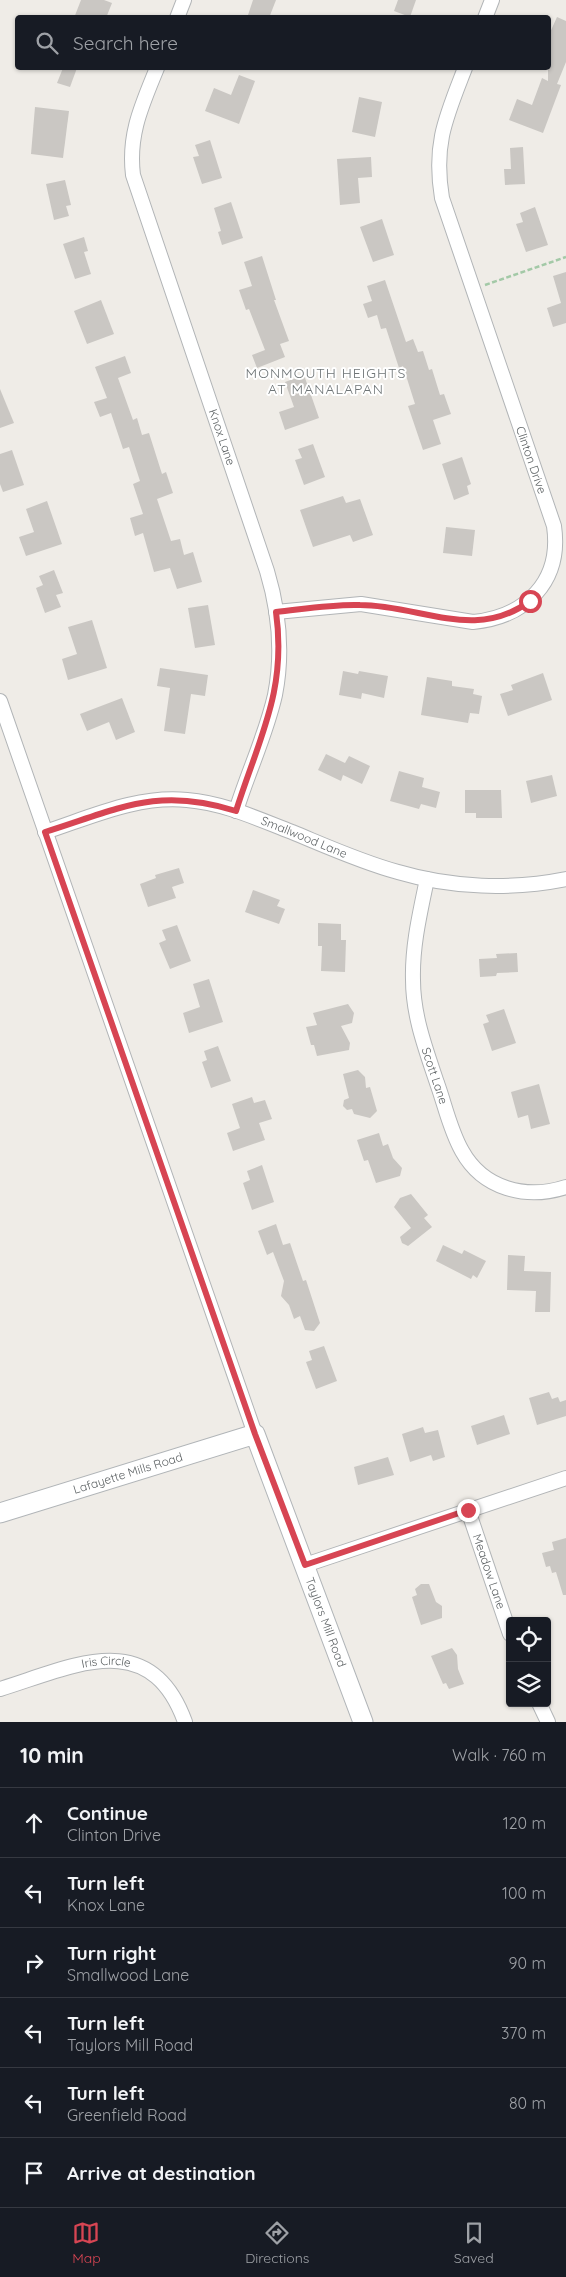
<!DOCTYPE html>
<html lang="en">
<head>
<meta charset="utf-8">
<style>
	:root { --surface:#171b24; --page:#20242c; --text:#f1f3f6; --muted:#9ea1a6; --line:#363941; --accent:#d74553 }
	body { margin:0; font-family:Quicksand,sans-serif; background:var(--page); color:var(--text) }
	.controls { position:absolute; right:15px; bottom:15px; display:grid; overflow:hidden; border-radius:5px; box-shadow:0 1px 4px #0004 }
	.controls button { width:45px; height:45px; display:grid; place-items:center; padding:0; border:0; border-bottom:1px solid var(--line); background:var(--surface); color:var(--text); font:25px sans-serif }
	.stop { position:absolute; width:15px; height:15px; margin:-11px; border:4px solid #d74553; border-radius:50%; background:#fff }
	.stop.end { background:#d74553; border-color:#fff; box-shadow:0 1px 5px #0008 }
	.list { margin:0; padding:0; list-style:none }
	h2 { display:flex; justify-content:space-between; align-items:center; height:65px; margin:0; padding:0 20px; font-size:21px }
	h2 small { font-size:16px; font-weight:400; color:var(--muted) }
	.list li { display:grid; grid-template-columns:32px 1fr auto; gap:15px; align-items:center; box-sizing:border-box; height:70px; padding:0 20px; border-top:1px solid var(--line) }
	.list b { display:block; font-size:19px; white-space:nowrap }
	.list p { margin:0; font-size:16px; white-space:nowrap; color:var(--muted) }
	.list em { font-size:16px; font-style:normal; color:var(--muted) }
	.icon { flex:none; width:28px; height:28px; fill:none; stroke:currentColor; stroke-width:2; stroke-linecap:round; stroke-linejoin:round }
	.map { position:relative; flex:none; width:566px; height:1722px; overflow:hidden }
	.search { position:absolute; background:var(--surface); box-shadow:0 1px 4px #0004; left:15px; right:15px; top:15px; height:55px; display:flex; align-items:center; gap:12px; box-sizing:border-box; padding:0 18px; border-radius:5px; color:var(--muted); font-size:19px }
	.sheet { height:485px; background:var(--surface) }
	nav { display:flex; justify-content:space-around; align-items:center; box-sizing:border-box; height:70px; border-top:1px solid var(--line); background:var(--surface); font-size:14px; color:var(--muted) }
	nav a { display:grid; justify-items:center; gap:2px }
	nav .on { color:var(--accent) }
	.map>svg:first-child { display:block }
</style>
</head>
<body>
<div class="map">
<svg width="566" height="1722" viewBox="0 0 566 1722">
	<rect width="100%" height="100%" fill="#efece7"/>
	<g fill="#cac7c3">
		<path d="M81 0H104L112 3 106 18H74Z"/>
		<path d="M253 0H276L269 18H247Z"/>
		<path d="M398 0H416L410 17 394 11Z"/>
		<path d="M557 17 566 21V62L557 84 561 85 543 133 509 120 517 99 532 105 542 78 548 81V37Z"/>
		<path d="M63 68H77L70 87 57 83Z"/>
		<path d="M239 75 255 81 239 124 205 111 214 88 231 95Z"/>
		<path d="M359 97 382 102 375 137 352 132Z"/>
		<path d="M35 107 69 111 63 158 31 154Z"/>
		<path d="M210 140 222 178 202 184 193 157 199 156 195 145Z"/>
		<path d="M523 147 525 184 505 185 504 169H511L510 148Z"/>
		<path d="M371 157 372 177 358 178 360 203 340 205 337 159Z"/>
		<path d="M65 180 71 205 66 206 69 216 54 220 46 184Z"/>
		<path d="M231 202 243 238 222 245 218 232 221 231 214 208Z"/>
		<path d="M535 207 548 245 526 252 516 224 523 222 520 213Z"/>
		<path d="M382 219 394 255 373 262 360 227Z"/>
		<path d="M84 237 88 251 84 252 91 274 75 279 63 244Z"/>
		<path d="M262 256 276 300H274L289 341 280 344 285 357 257 368 252 355 265 350 249 309 246 310 239 290 252 286 244 262Z"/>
		<path d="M566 272V323L553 327 547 308 561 303 553 276Z"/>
		<path d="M385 280 406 342 413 339 418 352 423 351 429 370 432 369 440 395 444 394 451 414 433 420 441 444 423 450 408 406 415 404 403 366 399 368 386 328 381 329 377 315 368 318 363 304 372 301 367 286Z"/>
		<path d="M101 300 114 334 87 344 74 311Z"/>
		<path d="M125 356 131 373 118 378 133 420 137 418 142 435 149 433 162 474 166 472 173 493 157 499 171 541 180 539 184 555 193 552 202 582 177 589 170 568 154 572 143 533 135 536 130 518 143 514 133 484 140 481 129 447 123 449 111 413 100 417 94 402 107 398 95 367Z"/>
		<path d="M304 375 319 418 285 430 279 412 294 407 285 382Z"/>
		<path d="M0 389 14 423 0 428Z"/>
		<path d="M313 444 325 477 304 485 295 460 302 458 298 449Z"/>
		<path d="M12 450 24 485 3 492 0 484V454Z"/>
		<path d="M462 457 471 484 467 486 469 494 454 500 442 464Z"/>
		<path d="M343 496 346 503 360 499 373 535 353 542 350 535 313 547 300 510Z"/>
		<path d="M47 501 62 544 26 556 19 537 34 532 26 509Z"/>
		<path d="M446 527 475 530 472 556 443 553Z"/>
		<path d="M54 570 63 593 56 595 61 607 45 613 36 588 43 585 39 576Z"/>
		<path d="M208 605 215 645 195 648 188 608Z"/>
		<path d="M92 620 107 668 68 680 62 659 77 654 68 627Z"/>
		<path d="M160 668 208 675 205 696 191 694 185 734 164 731 170 688 157 686Z"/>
		<path d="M343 671 358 674 359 671 388 676 384 698 362 693 361 699 339 695Z"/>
		<path d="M543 673 552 700 508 716 500 694 513 690 511 685Z"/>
		<path d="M427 677 452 681V686L474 689 473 694 482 696 479 714 470 713 468 723 421 715Z"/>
		<path d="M122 698 135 732 116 740 109 722 87 731 80 714Z"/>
		<path d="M326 754 345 763 349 756 370 766 362 784 343 775 341 781 318 770Z"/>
		<path d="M399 771 424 778 422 787 440 792 436 808 421 804 419 809 390 801Z"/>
		<path d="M552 775 557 796 531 803 526 781Z"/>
		<path d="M465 790H501L502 818H476V813H465Z"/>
		<path d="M179 868 184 883 172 887 176 898 148 907 140 884 156 878 155 875Z"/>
		<path d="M253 890 280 900 277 906 285 909 279 924 245 912Z"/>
		<path d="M318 923 341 924V940H346L345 972 321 971 322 946H318Z"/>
		<path d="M177 925 191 961 170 969 159 943 166 940 162 930Z"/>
		<path d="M517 953 518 972 497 973 496 976 480 977 479 959 497 958 496 954Z"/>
		<path d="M209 979 223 1022 189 1033 183 1013 200 1007 193 984Z"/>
		<path d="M348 1004 354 1013 352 1023 341 1026 350 1043 349 1050 317 1056 314 1045H311L306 1027 317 1025 313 1013Z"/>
		<path d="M504 1009 516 1043 492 1051 483 1024 489 1022 486 1015Z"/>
		<path d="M218 1046 231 1081 211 1088 202 1062 207 1060 204 1051Z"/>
		<path d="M358 1070 365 1077 366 1088 370 1087 377 1111 370 1118 354 1114 352 1109 347 1110 343 1106 344 1100 349 1098 343 1074Z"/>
		<path d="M539 1084 550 1124 531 1129 528 1115 518 1118 511 1092Z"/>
		<path d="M252 1097 254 1103 265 1100 272 1119 259 1123 265 1140 233 1151 227 1133 240 1128 232 1104Z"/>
		<path d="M379 1133 383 1146 388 1144 393 1158 402 1168 400 1176 376 1183 368 1160 364 1161 357 1140Z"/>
		<path d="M262 1165 274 1202 252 1210 243 1183 250 1180 247 1171Z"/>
		<path d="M411 1194 428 1215 424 1218 432 1227 408 1246 402 1243 400 1237 411 1228 394 1207 400 1198Z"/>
		<path d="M276 1224 283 1245 290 1243 303 1281 306 1280 320 1323 314 1331 305 1330 300 1316 294 1319 289 1305 281 1296 284 1281 273 1252 267 1255 258 1231Z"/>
		<path d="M443 1245 462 1254 464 1250 486 1261 477 1278 473 1275 471 1279 436 1261Z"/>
		<path d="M508 1255 525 1256 524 1271 551 1272 550 1312H535L536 1291 507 1290Z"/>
		<path d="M324 1346 337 1381 316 1389 306 1362 312 1360 309 1351Z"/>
		<path d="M549 1392 552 1399 558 1397 560 1402 566 1400V1416L537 1425 529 1398Z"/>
		<path d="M504 1415 510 1434 477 1445 471 1426Z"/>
		<path d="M423 1427 425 1433 438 1430 445 1457 433 1461 431 1455 410 1462 402 1434Z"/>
		<path d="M388 1457 394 1475 358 1485 354 1467Z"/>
		<path d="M566 1538V1595H563L556 1572 552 1573 550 1566 546 1567 542 1553 554 1550 552 1542Z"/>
		<path d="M421 1584H429L436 1602 442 1606V1618L421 1625 412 1597 417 1595 415 1589Z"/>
		<path d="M452 1648 457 1655 458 1669 464 1684 449 1689 446 1683 443 1684 431 1656Z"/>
	</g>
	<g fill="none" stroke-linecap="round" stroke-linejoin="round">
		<defs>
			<g id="street">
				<path d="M177 18 184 0"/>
				<path d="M485 18 492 0"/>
				<path id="s1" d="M157 68C142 105 128 134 133 175L267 571C279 611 283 654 275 695 266 735 248 772 236 811"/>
				<path d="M276 612 361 604 473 622C526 617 562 581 554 526L442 198C433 144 446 117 465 68"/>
				<path d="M0 701 255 1434"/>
				<path id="s2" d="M45 832C91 817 138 795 187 800 224 803 258 819 292 832 326 846 361 862 398 872 452 888 511 890 566 879"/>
				<path id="s3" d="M427 879C420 913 412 946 413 980 413 1016 426 1050 437 1083 445 1105 450 1130 462 1151 483 1189 526 1200 566 1187"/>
				<path id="s4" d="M468 1510 510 1634"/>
				<path d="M305 1565 566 1478"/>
				<path id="s5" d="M0 1689C72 1667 150 1625 185 1722"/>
				<path d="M539 1703 548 1722"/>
			</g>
			<g id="secondary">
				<path id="s6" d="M0 1513 255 1434 363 1722"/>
			</g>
		</defs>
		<use href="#street" stroke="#b2b5b7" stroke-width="16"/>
		<use href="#secondary" stroke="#b1b5b8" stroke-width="21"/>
		<path stroke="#a3c9a7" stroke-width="2.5" stroke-dasharray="5 2.5" stroke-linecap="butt" d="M485 285 566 257"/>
		<use href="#street" stroke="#fff" stroke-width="14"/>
		<use href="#secondary" stroke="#fff" stroke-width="19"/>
	</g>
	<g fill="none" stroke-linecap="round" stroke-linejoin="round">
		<path stroke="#d74553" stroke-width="6" d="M468 1510 305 1565 255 1434 45 832C119 809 157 786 236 811 259 738 287 691 276 612 304 609 332 604 360 605 421 605 475 642 530 601"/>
	</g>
	<g text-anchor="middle" stroke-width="4" stroke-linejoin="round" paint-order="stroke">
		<g font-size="12" fill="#5e6365" stroke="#fff">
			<text dy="4" stroke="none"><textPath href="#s1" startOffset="388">Knox Lane</textPath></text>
			<text transform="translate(531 460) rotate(71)" y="4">Clinton Drive</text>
			<text dy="4" stroke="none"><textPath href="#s2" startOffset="270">Smallwood Lane</textPath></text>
			<text dy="4" stroke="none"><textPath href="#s3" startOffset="201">Scott Lane</textPath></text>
			<text dy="4" stroke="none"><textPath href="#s6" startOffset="134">Lafayette Mills Road</textPath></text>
			<text dy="4" stroke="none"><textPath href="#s4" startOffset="65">Meadow Lane</textPath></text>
			<text dy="4" stroke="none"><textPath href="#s6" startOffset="468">Taylors Mill Road</textPath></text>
			<text dy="4" stroke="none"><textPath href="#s5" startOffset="110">Iris Circle</textPath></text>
		</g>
		<g font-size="14" letter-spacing="1" fill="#6f7577" stroke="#fff">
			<text x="326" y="378">MONMOUTH HEIGHTS<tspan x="326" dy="16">AT MANALAPAN</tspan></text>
		</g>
	</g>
</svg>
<div class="controls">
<button><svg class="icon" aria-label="locate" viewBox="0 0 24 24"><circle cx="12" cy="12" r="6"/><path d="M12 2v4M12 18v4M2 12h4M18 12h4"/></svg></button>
<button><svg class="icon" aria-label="layers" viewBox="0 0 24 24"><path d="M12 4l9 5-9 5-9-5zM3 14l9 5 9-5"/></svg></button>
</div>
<div class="stop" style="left:530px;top:601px"></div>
<div class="stop end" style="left:468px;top:1510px"></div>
<div class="search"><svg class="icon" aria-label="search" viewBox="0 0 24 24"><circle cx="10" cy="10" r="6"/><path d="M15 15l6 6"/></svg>Search here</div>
</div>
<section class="sheet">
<h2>10 min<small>Walk · 760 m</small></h2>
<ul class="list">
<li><svg class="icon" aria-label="ahead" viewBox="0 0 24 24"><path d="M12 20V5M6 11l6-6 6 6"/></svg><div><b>Continue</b><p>Clinton Drive</p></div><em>120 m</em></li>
<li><svg class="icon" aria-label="left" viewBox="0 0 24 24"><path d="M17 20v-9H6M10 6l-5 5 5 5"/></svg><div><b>Turn left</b><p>Knox Lane</p></div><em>100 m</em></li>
<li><svg class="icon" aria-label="right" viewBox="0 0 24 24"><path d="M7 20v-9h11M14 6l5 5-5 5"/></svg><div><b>Turn right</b><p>Smallwood Lane</p></div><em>90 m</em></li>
<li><svg class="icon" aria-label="left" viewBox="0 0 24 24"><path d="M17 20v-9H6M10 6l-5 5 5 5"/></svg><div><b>Turn left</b><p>Taylors Mill Road</p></div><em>370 m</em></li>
<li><svg class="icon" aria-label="left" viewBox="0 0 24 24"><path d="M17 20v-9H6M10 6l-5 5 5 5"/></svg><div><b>Turn left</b><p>Greenfield Road</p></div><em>80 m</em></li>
<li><svg class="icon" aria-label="arrive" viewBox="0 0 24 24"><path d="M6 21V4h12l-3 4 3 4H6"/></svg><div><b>Arrive at destination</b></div></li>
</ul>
</section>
<nav>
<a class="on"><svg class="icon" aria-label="map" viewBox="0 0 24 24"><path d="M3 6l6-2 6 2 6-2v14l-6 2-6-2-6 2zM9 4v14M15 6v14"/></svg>Map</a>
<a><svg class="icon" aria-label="directions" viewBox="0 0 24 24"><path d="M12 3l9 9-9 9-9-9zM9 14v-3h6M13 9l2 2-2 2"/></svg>Directions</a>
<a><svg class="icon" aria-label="saved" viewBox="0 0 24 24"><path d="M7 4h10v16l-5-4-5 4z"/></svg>Saved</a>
</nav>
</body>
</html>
